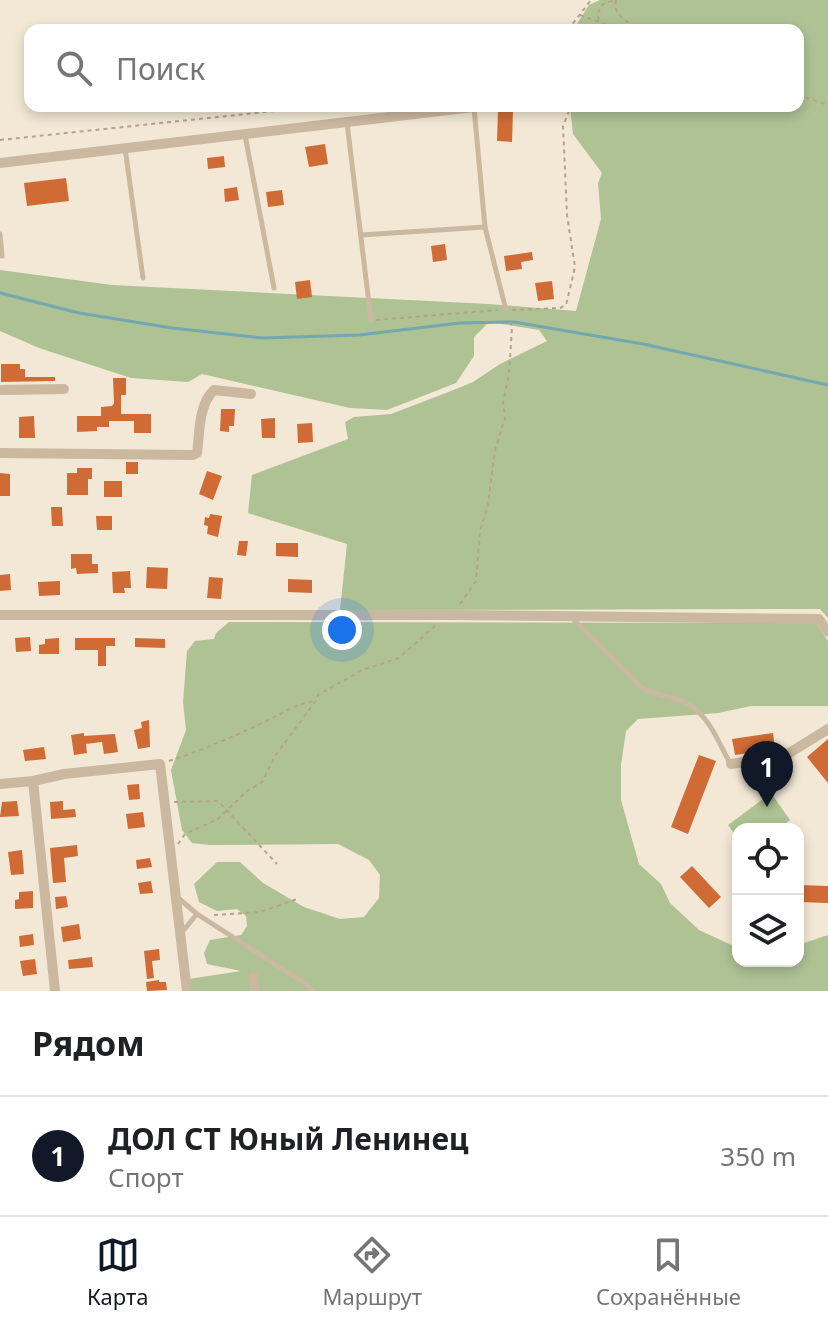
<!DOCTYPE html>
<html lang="ru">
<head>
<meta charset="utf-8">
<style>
	:root { --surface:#fff; --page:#f6f6f6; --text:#202124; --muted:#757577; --line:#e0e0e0; --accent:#111827 }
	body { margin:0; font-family:"Noto Sans",sans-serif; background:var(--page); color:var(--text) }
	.controls { position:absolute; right:24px; bottom:24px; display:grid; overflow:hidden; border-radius:16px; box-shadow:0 4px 12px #0003 }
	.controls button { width:72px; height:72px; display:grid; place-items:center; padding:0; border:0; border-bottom:2px solid var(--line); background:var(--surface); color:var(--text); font:40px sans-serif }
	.you { position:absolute; left:342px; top:630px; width:28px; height:28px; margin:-20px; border:6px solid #fff; border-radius:50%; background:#1a73e8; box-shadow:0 0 0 12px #1a73e833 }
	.badge { display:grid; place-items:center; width:52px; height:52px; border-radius:50%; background:var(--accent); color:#fff; font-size:26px; font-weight:700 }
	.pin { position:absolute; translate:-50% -66px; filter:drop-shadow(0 2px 4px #0008) }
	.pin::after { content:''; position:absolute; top:42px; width:28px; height:24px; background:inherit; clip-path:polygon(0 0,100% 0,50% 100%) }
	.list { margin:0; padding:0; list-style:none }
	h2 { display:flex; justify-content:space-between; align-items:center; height:104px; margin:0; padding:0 32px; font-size:34px }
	h2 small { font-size:26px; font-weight:400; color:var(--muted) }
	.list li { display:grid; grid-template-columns:52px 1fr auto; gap:24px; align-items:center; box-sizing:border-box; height:120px; padding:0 32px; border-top:2px solid var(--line) }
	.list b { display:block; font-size:30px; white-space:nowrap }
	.list p { margin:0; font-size:26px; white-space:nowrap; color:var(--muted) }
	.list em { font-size:26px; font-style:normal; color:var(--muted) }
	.icon { flex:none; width:44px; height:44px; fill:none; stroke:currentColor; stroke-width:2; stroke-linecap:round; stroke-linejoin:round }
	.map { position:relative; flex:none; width:828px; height:991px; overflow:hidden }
	.search { position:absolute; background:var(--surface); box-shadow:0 4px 12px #0003; left:24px; right:24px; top:24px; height:88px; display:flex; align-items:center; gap:20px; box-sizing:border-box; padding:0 28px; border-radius:16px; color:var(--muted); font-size:30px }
	.sheet { height:224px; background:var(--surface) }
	nav { display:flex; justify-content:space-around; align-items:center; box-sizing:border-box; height:112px; border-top:2px solid var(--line); background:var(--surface); font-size:22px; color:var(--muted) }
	nav a { display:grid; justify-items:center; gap:4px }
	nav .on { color:var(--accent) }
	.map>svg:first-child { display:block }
</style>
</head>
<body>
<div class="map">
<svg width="828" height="991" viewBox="0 0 828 991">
	<rect width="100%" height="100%" fill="#f2e8d5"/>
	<g fill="#aec294">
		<path d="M600 0H828V618L820 609 340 610 347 544 248 513 252 475 348 439 345 422 354 417 391 414 446 393 473 382 500 364 547 341 539 330 489 322 474 337V356L456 383 387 410 350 408 202 374 188 382 131 378 39 348 0 331V270L112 285 489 304 576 311 601 219 598 183 602 173 573 134 570 106H798L799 98 798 30H573L589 5Z"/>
		<path d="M229 622 816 623 828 641V706H751L718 713 638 719 626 731 621 765V800L639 864 661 884 670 903 699 930 738 948V961H798V945L828 935V991H191L189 979 241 971 207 964 204 953 210 940 241 935 247 926 246 916 237 909 217 911 199 902 194 884 217 862H240L263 883 304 907 340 919 364 917 379 898 380 875 369 860 338 844 210 845 192 843 182 830 171 770 186 730 183 702 187 651 195 641 214 639 216 633Z"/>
		<path d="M771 793 790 820 778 829H738V839L728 825Z"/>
	</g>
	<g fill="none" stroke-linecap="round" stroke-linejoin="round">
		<path stroke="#72a8b1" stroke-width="3" d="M0 293 79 313 172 328 262 338 359 335 460 323 514 322 643 344 828 385"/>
	</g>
	<g fill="#d06b35">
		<path d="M498 111H513L512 142 497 141Z"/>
		<path d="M325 144 328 164 309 167 305 147Z"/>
		<path d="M224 156 225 167 208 169 207 158Z"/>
		<path d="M66 178 69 201 27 206 24 183Z"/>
		<path d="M237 187 239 200 225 202 224 189Z"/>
		<path d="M282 190 284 205 268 207 266 192Z"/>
		<path d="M445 244 447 260 433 262 431 246Z"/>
		<path d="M532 252 533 260 521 262 522 269 506 271 504 256Z"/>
		<path d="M310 280 312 297 297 299 295 282Z"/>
		<path d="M552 281 554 299 538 301 535 283Z"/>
		<path d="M1 364H20V369H25V377H55V381L1 382Z"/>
		<path d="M113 378H126V395H121V414H151V433H134V421H109V427H97V431L77 432V416H101V407L112 406 114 403Z"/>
		<path d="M221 409H235L234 426H229V432L220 431Z"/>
		<path d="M34 416 35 438H19V417Z"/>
		<path d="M275 418V438H262L261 419Z"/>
		<path d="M312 423 313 442 298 443 297 424Z"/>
		<rect x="126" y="462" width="12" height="12"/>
		<path d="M77 468H92V479H88V495H67V473H77Z"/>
		<path d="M207 471 222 476 213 500 199 494Z"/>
		<path d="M0 473 10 474V496H0Z"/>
		<rect x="104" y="481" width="18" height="16"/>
		<path d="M51 507H62L63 526H52Z"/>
		<path d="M210 514 222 516 218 537 207 534 208 526 204 525 205 517 209 518Z"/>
		<path d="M96 516H112V530H97Z"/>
		<path d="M239 541H248L246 556 237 555Z"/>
		<path d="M276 543H298V557L276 556Z"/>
		<path d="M71 554H92V564H98V573L77 574 76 568 71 569Z"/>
		<path d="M147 567 168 568 167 589 146 588Z"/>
		<path d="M130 571 131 588H124L125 593H113L112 572Z"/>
		<path d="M10 574 11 590 0 591V575Z"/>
		<path d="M209 577 223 578 221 599 207 598Z"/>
		<path d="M288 579 312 580V593L288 592Z"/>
		<path d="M60 581V595L39 596 38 582Z"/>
		<path d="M30 637 31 651 16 652 15 638Z"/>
		<path d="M59 638V654H39V645L45 644V639Z"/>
		<path d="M75 638H115V646H106V666H98V650H75Z"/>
		<path d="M135 638 165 639V648L135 647Z"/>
		<path d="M149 720 150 747 138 749 134 730 142 728 141 722Z"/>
		<path d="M84 733V736L115 734 118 752 104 754 102 742 86 744 87 753 74 755 71 735Z"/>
		<path d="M773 733 775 749 735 755 732 739Z"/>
		<path d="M828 739V783L807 757Z"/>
		<path d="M44 747 46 759 25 761 23 750Z"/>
		<path d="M699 755 716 761 688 834 671 827Z"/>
		<path d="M139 784 140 799 129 800 127 785Z"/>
		<path d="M17 801 19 816 0 817 2 802Z"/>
		<path d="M63 801V810L75 809 76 817 51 819 50 802Z"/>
		<path d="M143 812 145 827 128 829 126 814Z"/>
		<path d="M77 845 78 856 64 858 66 882 53 883 50 848Z"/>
		<path d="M22 850 24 874 11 875 8 852Z"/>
		<path d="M150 858 152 867 137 869 136 860Z"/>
		<path d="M692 866 721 897 709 908 680 877Z"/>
		<path d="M151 881 153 893 140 894 138 883Z"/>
		<path d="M798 885 828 886V903L798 902Z"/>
		<path d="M33 891V908L15 909V900L19 899V892Z"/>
		<path d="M66 896 68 907 56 909 55 897Z"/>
		<path d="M79 924 81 939 63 942 61 927Z"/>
		<path d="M33 934 34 945 20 947 19 936Z"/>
		<path d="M159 949 160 960 152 961 154 978 147 979 144 951Z"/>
		<path d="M92 957 93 967 69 969 68 960Z"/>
		<path d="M35 959 37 974 23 976 20 961Z"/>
		<path d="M159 980V982H166L167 990 147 991 146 982Z"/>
	</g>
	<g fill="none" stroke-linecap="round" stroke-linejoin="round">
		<g stroke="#b6a28a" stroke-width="2" stroke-dasharray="4 4" stroke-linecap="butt">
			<path d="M616 0C613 18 627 17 635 30"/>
			<path d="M580 15 622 30"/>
			<path d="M599 20 597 14 603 4 614 0"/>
			<path d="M568 30 591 0"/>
			<path d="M798 95 828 105"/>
			<path d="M0 140 322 106"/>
			<path d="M512 310 560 308 566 305 575 267 567 215 563 126 571 106"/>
			<path d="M376 320 498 310"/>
			<path d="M460 604 476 581 480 531 488 504 495 450 505 418 503 402 509 374 512 327 509 318"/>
			<path d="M169 761C200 751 233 737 262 723 280 715 295 704 314 701"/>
			<path d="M174 802 218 801 277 864"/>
			<path d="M178 844 185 834 218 819 247 791 262 782 275 756 315 702 318 695 362 670 399 658 435 626"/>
			<path d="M214 915 260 912 297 899"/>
		</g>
		<g stroke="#cbb8a0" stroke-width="5">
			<path d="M474 108 485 227 506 310"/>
			<path d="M347 123 371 320"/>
			<path d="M245 135 274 288"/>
			<path d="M125 148 143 278"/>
			<path d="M0 234 2 256"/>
			<path d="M361 235 485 227"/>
			<path d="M572 618 641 687C654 696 670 695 684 702 709 714 717 740 730 763"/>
			<path d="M176 896 197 914"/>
			<path d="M182 932 197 914 304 983 313 991"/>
		</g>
		<g stroke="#cbb8a0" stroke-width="10">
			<path d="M0 163 474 107"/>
			<path d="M0 390 64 389"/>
			<path d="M0 453 193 455 197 453C200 433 198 405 214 390L251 394"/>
			<path d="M0 615H454L819 619 828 632"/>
			<path d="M731 764 786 755 828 729"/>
			<path d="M33 781 55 991"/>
			<path d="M0 784 33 781 64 774 160 764 187 991"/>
			<path d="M253 977 255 991"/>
		</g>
	</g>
</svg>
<div class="controls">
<button><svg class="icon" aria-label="locate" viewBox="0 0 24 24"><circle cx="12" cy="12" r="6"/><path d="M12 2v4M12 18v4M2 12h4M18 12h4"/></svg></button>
<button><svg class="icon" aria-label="layers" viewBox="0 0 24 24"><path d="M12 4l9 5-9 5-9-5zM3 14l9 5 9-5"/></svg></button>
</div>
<div class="you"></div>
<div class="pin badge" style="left:767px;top:807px">1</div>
<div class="search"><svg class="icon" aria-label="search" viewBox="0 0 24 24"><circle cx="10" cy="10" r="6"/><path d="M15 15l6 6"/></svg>Поиск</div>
</div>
<section class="sheet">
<h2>Рядом<small></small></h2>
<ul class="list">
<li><span class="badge">1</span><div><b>ДОЛ СТ Юный Ленинец</b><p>Спорт</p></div><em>350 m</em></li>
</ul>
</section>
<nav>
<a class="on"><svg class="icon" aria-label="map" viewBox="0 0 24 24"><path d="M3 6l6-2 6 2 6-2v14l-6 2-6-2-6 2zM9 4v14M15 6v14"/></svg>Карта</a>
<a><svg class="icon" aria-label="directions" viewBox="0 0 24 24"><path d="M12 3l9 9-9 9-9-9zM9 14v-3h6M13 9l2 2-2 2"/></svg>Маршрут</a>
<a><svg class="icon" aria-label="saved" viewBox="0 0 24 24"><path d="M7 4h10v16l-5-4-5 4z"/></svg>Сохранённые</a>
</nav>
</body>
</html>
